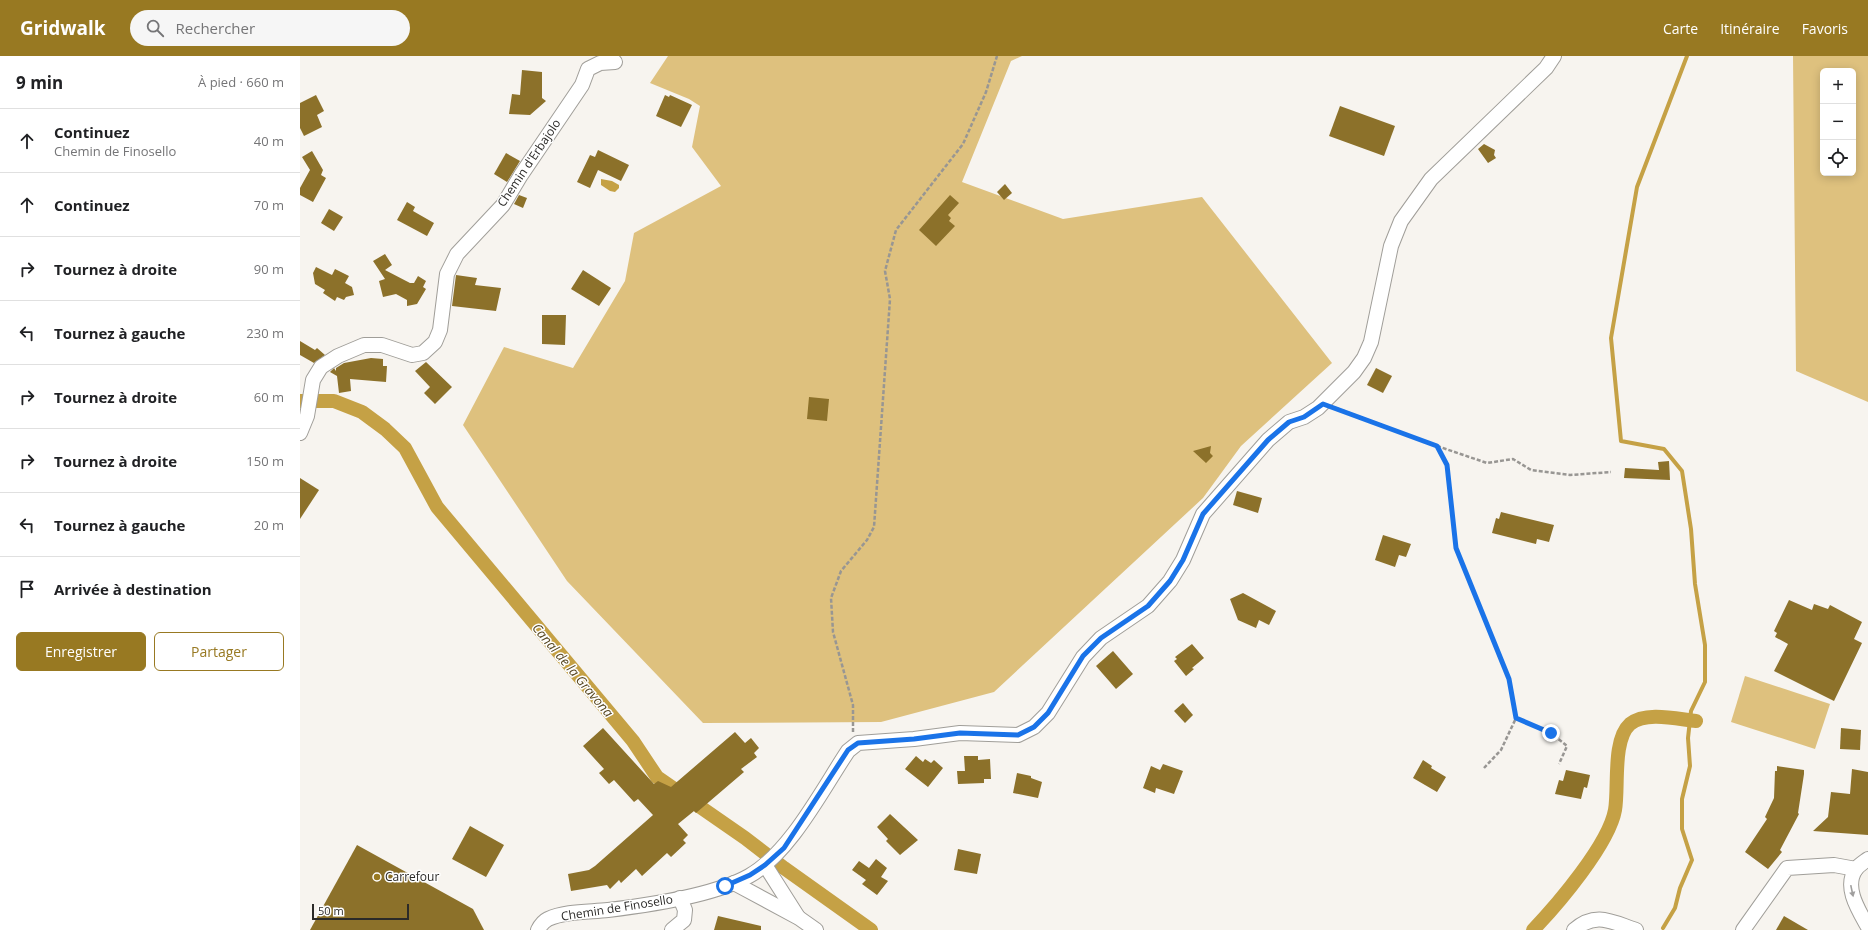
<!DOCTYPE html>
<html lang="fr">
<head>
<meta charset="utf-8">
<style>
	:root { --surface:#fff; --page:#f6f6f6; --text:#202124; --muted:#757577; --line:#e0e0e0; --accent:#987922 }
	body { margin:0; font-family:"Open Sans",sans-serif; background:var(--page); color:var(--text) }
	.controls { position:absolute; right:12px; top:12px; display:grid; overflow:hidden; border-radius:6px; box-shadow:0 2px 10px #0003 }
	.controls button { width:36px; height:36px; display:grid; place-items:center; padding:0; border:0; border-bottom:1px solid var(--line); background:var(--surface); color:var(--text); font:20px sans-serif }
	.scale { position:absolute; left:12px; bottom:10px; width:97px; box-sizing:border-box; padding-left:4px; border:2px solid #2b2a28; border-top:0; font-size:11px; line-height:14px; white-space:nowrap; color:#2b2a28; -webkit-text-stroke:3px #fff; paint-order:stroke }
	.stop { position:absolute; width:12px; height:12px; margin:-9px; border:3px solid #1a73e8; border-radius:50%; background:#fff }
	.stop.end { background:#1a73e8; border-color:#fff; box-shadow:0 1px 4px #0008 }
	.list { margin:0; padding:0; list-style:none }
	h2 { display:flex; justify-content:space-between; align-items:center; height:52px; margin:0; padding:0 16px; font-size:17px }
	h2 small { font-size:13px; font-weight:400; color:var(--muted) }
	.list li { display:grid; grid-template-columns:26px 1fr auto; gap:12px; align-items:center; box-sizing:border-box; height:64px; padding:0 16px; border-top:1px solid var(--line) }
	.list b { display:block; font-size:15px; white-space:nowrap }
	.list p { margin:0; font-size:13px; white-space:nowrap; color:var(--muted) }
	.list em { font-size:13px; font-style:normal; color:var(--muted) }
	.actions { display:flex; gap:8px; padding:12px 16px }
	.actions a { flex:1; padding:9px 0; border:1px solid var(--accent); border-radius:6px; text-align:center; font-size:14px; color:var(--accent) }
	.actions .main { background:var(--accent); color:#fff }
	.icon { flex:none; width:22px; height:22px; fill:none; stroke:currentColor; stroke-width:2; stroke-linecap:round; stroke-linejoin:round }
	.map { position:relative; flex:none; width:1568px; height:874px; overflow:hidden }
	header { display:flex; align-items:center; gap:24px; box-sizing:border-box; height:56px; padding:0 20px; background:var(--accent); color:#fff }
	header strong { font-size:19px }
	nav { display:flex; gap:22px; margin-inline-start:auto; font-size:14px }
	.search { width:280px; height:36px; background:var(--page); display:flex; align-items:center; gap:10px; box-sizing:border-box; padding:0 14px; border-radius:22px; color:var(--muted); font-size:15px }
	main { display:flex }
	aside { flex:1; background:var(--surface) }
	.map>svg:first-child { display:block }
</style>
</head>
<body>
<header>
<strong>Gridwalk</strong>
<div class="search"><svg class="icon" aria-label="search" viewBox="0 0 24 24"><circle cx="10" cy="10" r="6"/><path d="M15 15l6 6"/></svg>Rechercher</div>
<nav><a>Carte</a><a>Itinéraire</a><a>Favoris</a></nav>
</header>
<main>
<aside>
<h2>9 min<small>À pied · 660 m</small></h2>
<ul class="list">
<li><svg class="icon" aria-label="ahead" viewBox="0 0 24 24"><path d="M12 20V5M6 11l6-6 6 6"/></svg><div><b>Continuez</b><p>Chemin de Finosello</p></div><em>40 m</em></li>
<li><svg class="icon" aria-label="ahead" viewBox="0 0 24 24"><path d="M12 20V5M6 11l6-6 6 6"/></svg><div><b>Continuez</b></div><em>70 m</em></li>
<li><svg class="icon" aria-label="right" viewBox="0 0 24 24"><path d="M7 20v-9h11M14 6l5 5-5 5"/></svg><div><b>Tournez à droite</b></div><em>90 m</em></li>
<li><svg class="icon" aria-label="left" viewBox="0 0 24 24"><path d="M17 20v-9H6M10 6l-5 5 5 5"/></svg><div><b>Tournez à gauche</b></div><em>230 m</em></li>
<li><svg class="icon" aria-label="right" viewBox="0 0 24 24"><path d="M7 20v-9h11M14 6l5 5-5 5"/></svg><div><b>Tournez à droite</b></div><em>60 m</em></li>
<li><svg class="icon" aria-label="right" viewBox="0 0 24 24"><path d="M7 20v-9h11M14 6l5 5-5 5"/></svg><div><b>Tournez à droite</b></div><em>150 m</em></li>
<li><svg class="icon" aria-label="left" viewBox="0 0 24 24"><path d="M17 20v-9H6M10 6l-5 5 5 5"/></svg><div><b>Tournez à gauche</b></div><em>20 m</em></li>
<li><svg class="icon" aria-label="arrive" viewBox="0 0 24 24"><path d="M6 21V4h12l-3 4 3 4H6"/></svg><div><b>Arrivée à destination</b></div></li>
</ul>
<div class="actions"><a class="main">Enregistrer</a><a>Partager</a></div>
</aside>
<div class="map">
<svg width="1568" height="874" viewBox="0 0 1568 874">
	<rect width="100%" height="100%" fill="#f7f4ef"/>
	<g fill="#dec17e" fill-rule="evenodd">
		<path d="M368 0H722L711 5 662 126 763 163 902 141 1032 307 941 390 903 442 694 636 581 666 403 667 267 525 163 369 204 291 273 312 325 225 334 177 421 130 392 91 400 50 389 43 350 27Z"/>
		<path d="M1493 0H1568V346L1496 315ZM1523 15H1553V117H1523Z"/>
		<path d="M1445 620 1530 648 1515 693 1431 666Z"/>
	</g>
	<path fill="#c5a145" d="M301 123 312 125 319 129V132L315 136 310 135 301 129Z"/>
	<g fill="none" stroke-linecap="round" stroke-linejoin="round">
		<path stroke="#c5a145" stroke-width="4" d="M1363 872 1375 852 1380 832 1392 804 1382 773V743L1390 710 1388 682 1391 655 1405 626V589L1395 528 1391 473 1382 415 1364 393 1321 385 1311 282 1337 131 1387 0"/>
		<g stroke="#c5a145" stroke-width="14">
			<path d="M0 345H34L62 356 85 373 105 392 137 451 333 685 357 721 445 782 484 812 571 874"/>
			<path d="M1233 874C1258 848 1309 788 1315 754 1319 732 1312 684 1330 668 1346 655 1377 663 1396 665"/>
		</g>
	</g>
	<g fill="#8c712a">
		<path d="M222 14 242 16V42L246 45 230 59 209 58 212 38 220 39Z"/>
		<path d="M16 39 24 55 17 59 22 71 4 80 0 72V47Z"/>
		<path d="M365 39 369 41 370 39 392 49 381 71 356 60Z"/>
		<path d="M1040 50 1095 70 1084 100 1029 80Z"/>
		<path d="M1184 88 1195 94 1194 99 1196 102 1188 107 1178 93Z"/>
		<path d="M298 94 329 109 321 125 298 114 290 132 277 126 290 99 295 101Z"/>
		<path d="M12 95 23 114 21 119 26 122 13 146 0 139V132L10 114 2 101Z"/>
		<path d="M206 97 220 105 207 126 194 118Z"/>
		<path d="M705 128 712 137 704 144 697 136Z"/>
		<path d="M219 139 227 142 223 152 214 148Z"/>
		<path d="M650 139 659 147 648 159 651 162 649 165 655 170 636 190 619 174Z"/>
		<path d="M107 146 115 151 113 155 134 167 127 180 97 164Z"/>
		<path d="M29 153 43 161 34 175 21 167Z"/>
		<path d="M85 198 92 209 85 214 110 227H114L118 220 126 225 123 231 126 233 117 248 107 250V244L96 238 83 241 79 225 85 223 73 205Z"/>
		<path d="M16 211 32 219 35 213 49 220 45 227 52 231 54 239 46 241 44 244 37 241 35 245 23 237 25 234 15 228 13 217Z"/>
		<path d="M283 214 311 232 299 250 271 233Z"/>
		<path d="M156 219 177 222 175 229 201 232 196 255 152 250Z"/>
		<path d="M242 259H266L265 289 242 288Z"/>
		<path d="M0 285 15 294 17 292 25 299 14 307 0 299Z"/>
		<path d="M71 302 83 303V310H87L86 326 50 323 51 335 39 337 37 320 30 316 34 312 36 315V312L44 307Z"/>
		<path d="M126 306 152 331 135 348 124 337 130 331 115 315Z"/>
		<path d="M1076 312 1092 320 1083 337 1067 329Z"/>
		<path d="M509 341 529 343 527 365 507 363Z"/>
		<path d="M911 390 910 397 913 400 906 407 893 395Z"/>
		<path d="M1369 405 1370 424 1324 422 1325 412 1359 414 1358 406Z"/>
		<path d="M0 422 19 434 0 463Z"/>
		<path d="M937 435 962 442 958 457 933 449Z"/>
		<path d="M1201 456 1254 469 1249 486 1237 483 1236 488 1192 477 1196 462 1199 463Z"/>
		<path d="M1083 479 1111 488 1106 501 1099 499 1095 511 1075 504Z"/>
		<path d="M943 537 976 555 969 569 959 564 956 572 938 564 930 543Z"/>
		<path d="M1489 544 1512 554 1514 548 1528 553 1530 549 1562 566 1554 583 1562 587 1534 645 1474 615 1488 588 1475 581 1477 577 1474 575Z"/>
		<path d="M892 588 904 602 892 612 894 613 886 620 874 605 877 603 875 601Z"/>
		<path d="M813 595 833 618 816 633 796 610Z"/>
		<path d="M883 647 893 659 885 667 874 655Z"/>
		<path d="M303 672 354 728 358 725 371 731 435 676 445 687 451 682 459 692 454 697 457 701 441 713 444 716 396 757 394 755 378 768 388 779 383 784 386 787 371 801 367 797 342 820 336 813 321 827 319 824 310 833 307 829 271 835 268 818 289 814 295 810 353 759 338 743 334 746 314 724 309 728 299 717 304 713 283 690Z"/>
		<path d="M1541 672 1561 674 1560 694 1540 693Z"/>
		<path d="M616 700 623 706 625 703 631 707 634 704 643 712 628 731 605 713Z"/>
		<path d="M664 700H678V704L690 703 691 723H684V727L658 728 657 715H665Z"/>
		<path d="M1123 704 1132 710 1131 712 1146 721 1137 736 1113 722Z"/>
		<path d="M863 708 883 715 874 738 856 732 855 737 843 732 851 710 860 714Z"/>
		<path d="M1477 710 1504 714V718L1498 757 1499 758 1480 794 1482 796 1468 813 1445 796 1467 763 1465 761 1474 742 1475 715H1477Z"/>
		<path d="M1552 713 1568 716V779L1513 775 1528 761 1531 736 1550 738Z"/>
		<path d="M1266 714 1290 719 1287 732 1284 731 1281 743 1255 738 1259 724 1263 725Z"/>
		<path d="M717 717 731 720V722L742 726 738 742 713 737Z"/>
		<path d="M590 758 618 784 600 799 586 785 588 783 577 771Z"/>
		<path d="M170 770 204 789 186 821 152 803Z"/>
		<path d="M57 789 173 853 184 874H10Z"/>
		<path d="M658 793 681 798 677 818 654 814Z"/>
		<path d="M576 803 587 812 581 821 588 825 577 839 562 828 566 824 552 814 559 805 569 812Z"/>
		<path d="M418 860 461 870V874H414Z"/>
		<path d="M1484 860 1508 874H1476Z"/>
	</g>
	<g fill="none" stroke-linecap="round" stroke-linejoin="round">
		<defs>
			<g id="minor">
				<path d="M0 377 7 360 13 324 21 311 38 300 64 289H82L112 299 123 297 135 286 140 274 147 218 157 198 203 149 221 119 282 29 288 13 300 7 315 6"/>
				<path d="M1568 803C1564 806 1559 809 1556 813 1543 831 1559 855 1568 871"/>
				<path d="M465 809 498 861"/>
				<path d="M434 827 499 862 516 874"/>
				<path d="M238 874C240 870 244 865 248 863 265 855 290 856 308 854 350 849 413 840 449 820 490 797 522 734 548 695L558 687 614 683 660 677 718 679 734 671 748 657 783 601 801 582 848 550 870 525 883 504 903 458 968 384 989 366 1004 361 1018 352 1054 316 1064 302 1071 286 1091 190 1101 165 1131 123 1246 12 1254 0"/>
				<path d="M372 874 384 864 385 854 380 842"/>
				<path d="M1274 874C1296 855 1312 866 1336 874"/>
				<path d="M1443 874 1487 812 1534 809 1556 813"/>
			</g>
		</defs>
		<use href="#minor" stroke="#a09e99" stroke-width="16"/>
		<g stroke="#989693" stroke-width="2.5" stroke-dasharray="4 2" stroke-linecap="butt">
			<path d="M1036 352 1137 390 1147 409 1156 492 1209 623 1216 662 1201 694 1184 712"/>
			<path d="M1137 390 1187 407 1213 403 1231 414 1270 419 1311 416"/>
			<path d="M1216 662 1251 677 1267 690 1259 708"/>
			<path d="M553 676V649L533 576 531 542 541 515 567 484 574 471 590 243 585 215 596 174 663 88 686 36 697 0"/>
		</g>
		<use href="#minor" stroke="#fff" stroke-width="14"/>
	</g>
	<defs><path id="oneway-solid" d="M-6-.8H1V-3.2L6.5 0L1 3.2V.8H-6Z"/></defs>
	<use fill="#a09f9e" href="#oneway-solid" transform="translate(1552 835) rotate(78)"/>
	<g fill="none" stroke-linecap="round" stroke-linejoin="round">
		<path stroke="#1a73e8" stroke-width="5" d="M425 830 450 819 465 809 484 792 548 694 558 687 614 683 660 677 718 679 734 671 748 657 783 600 801 582 848 550 870 525 883 504 903 458 968 384 989 366 1004 361 1023 348 1137 390 1147 409 1156 492 1209 623 1216 662 1251 677"/>
	</g>
	<circle fill="#987922" stroke="#fff" stroke-width="1.5" cx="77" cy="821" r="4"/>
	<g text-anchor="middle" stroke-width="3" stroke-linejoin="round" paint-order="stroke">
		<g font-size="12" fill="#2b2a28" stroke="#fff">
			<text transform="translate(229 107) rotate(-56)" y="4">Chemin d'Erbajolo</text>
			<text transform="translate(317 852) rotate(-9)" y="4">Chemin de Finosello</text>
		</g>
		<g font-size="12" fill="#2b2a28" stroke="#fff" text-anchor="start">
			<text x="85" y="825">Carrefour</text>
		</g>
		<g font-size="13" font-style="italic" fill="#574721" stroke="#fff">
			<text transform="translate(273 614) rotate(50)" y="5">Canal de la Gravona</text>
		</g>
	</g>
</svg>
<div class="controls">
<button>+</button>
<button>−</button>
<button><svg class="icon" aria-label="locate" viewBox="0 0 24 24"><circle cx="12" cy="12" r="6"/><path d="M12 2v4M12 18v4M2 12h4M18 12h4"/></svg></button>
</div>
<div class="scale">50 m</div>
<div class="stop" style="left:425px;top:830px"></div>
<div class="stop end" style="left:1251px;top:677px"></div>
</div>
</main>
</body>
</html>
